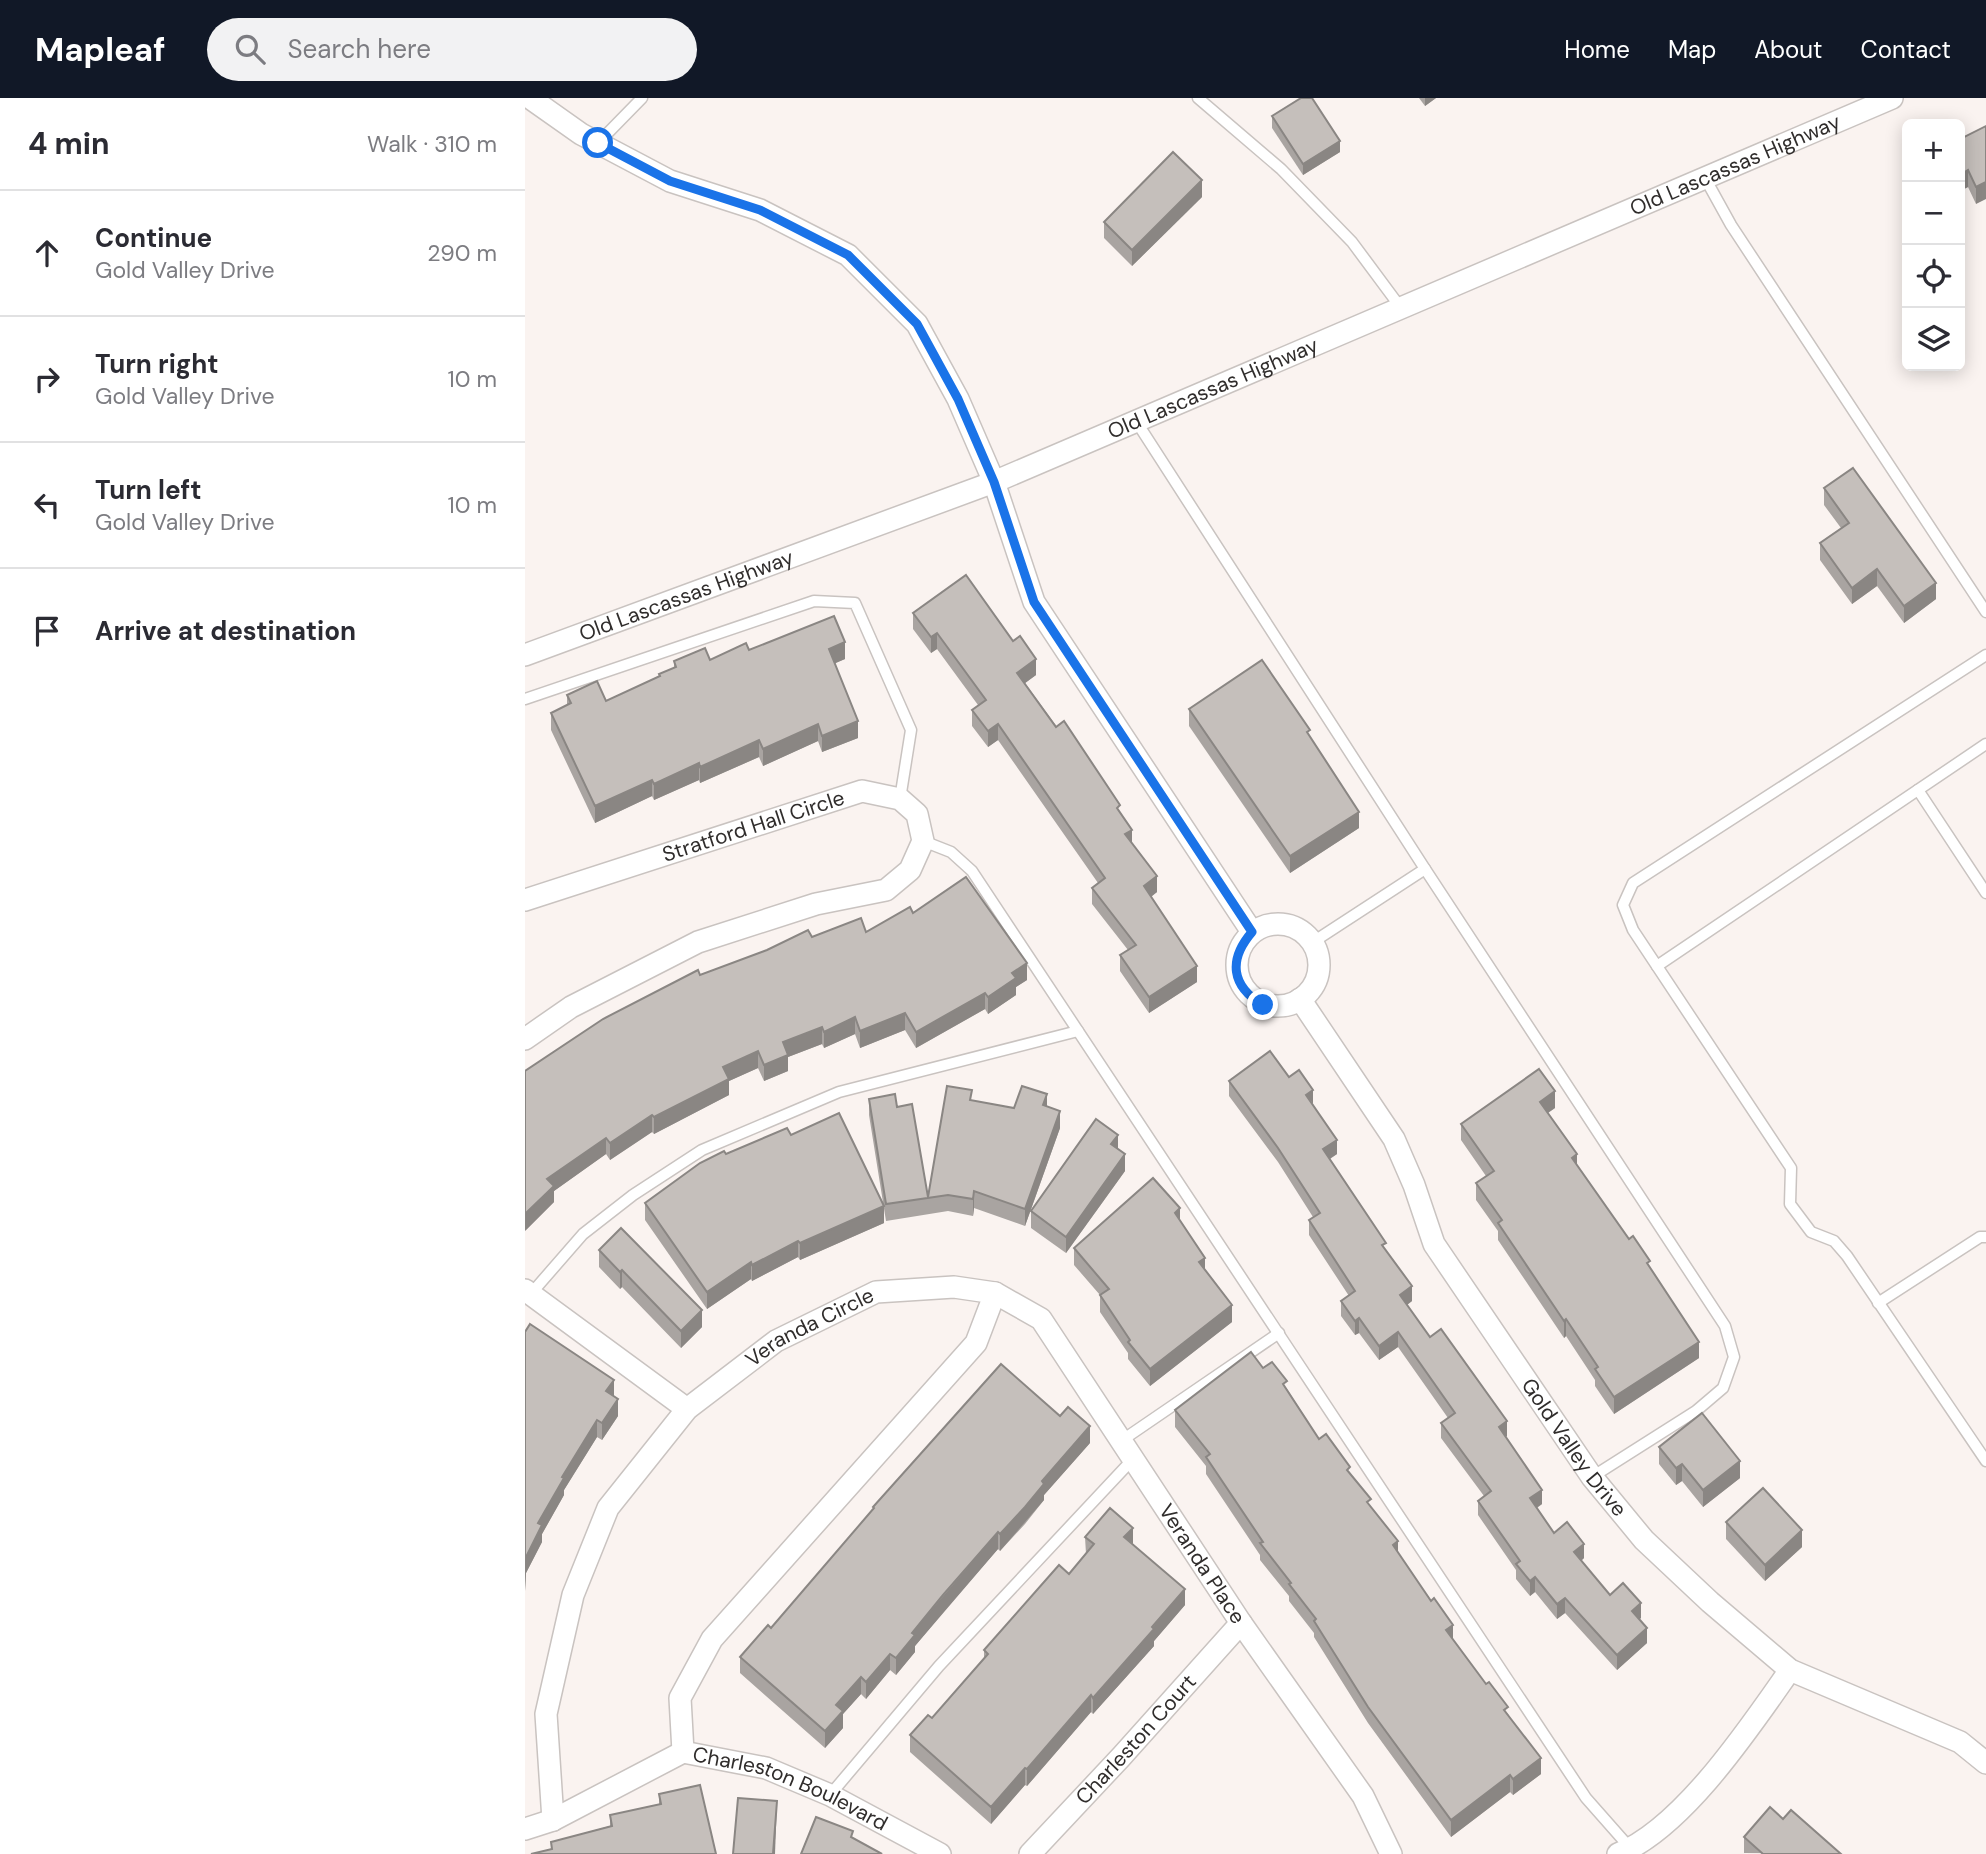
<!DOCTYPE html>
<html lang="en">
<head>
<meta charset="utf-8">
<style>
	:root { --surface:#fff; --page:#f2f2f3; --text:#2b2b33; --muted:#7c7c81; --line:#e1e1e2; --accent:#111827 }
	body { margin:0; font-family:"DM Sans",sans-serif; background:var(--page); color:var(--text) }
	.controls { position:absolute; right:21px; top:21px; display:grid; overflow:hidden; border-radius:10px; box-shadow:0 4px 18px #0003 }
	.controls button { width:63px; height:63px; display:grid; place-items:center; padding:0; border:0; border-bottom:2px solid var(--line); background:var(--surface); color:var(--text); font:35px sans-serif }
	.stop { position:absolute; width:21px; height:21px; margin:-16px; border:5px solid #1a73e8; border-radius:50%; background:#fff }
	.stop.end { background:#1a73e8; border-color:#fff; box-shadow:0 2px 7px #0008 }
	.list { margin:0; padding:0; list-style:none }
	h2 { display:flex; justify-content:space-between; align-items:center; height:91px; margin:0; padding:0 28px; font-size:30px }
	h2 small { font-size:23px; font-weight:400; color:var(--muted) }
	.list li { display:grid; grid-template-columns:46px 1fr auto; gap:21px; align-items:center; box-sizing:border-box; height:126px; padding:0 28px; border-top:2px solid var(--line) }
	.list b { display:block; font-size:26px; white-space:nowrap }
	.list p { margin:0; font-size:23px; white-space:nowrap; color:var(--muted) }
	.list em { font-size:23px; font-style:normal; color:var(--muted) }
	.icon { flex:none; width:38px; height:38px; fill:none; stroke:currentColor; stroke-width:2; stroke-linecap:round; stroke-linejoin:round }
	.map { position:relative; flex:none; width:1461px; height:1756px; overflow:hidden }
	header { display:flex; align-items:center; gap:42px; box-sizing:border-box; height:98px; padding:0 35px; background:var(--accent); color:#fff }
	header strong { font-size:33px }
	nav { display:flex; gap:38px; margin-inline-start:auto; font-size:24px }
	.search { width:490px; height:63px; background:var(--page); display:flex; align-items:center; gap:18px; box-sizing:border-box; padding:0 24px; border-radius:38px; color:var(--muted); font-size:26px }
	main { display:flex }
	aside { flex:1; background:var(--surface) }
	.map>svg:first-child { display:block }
</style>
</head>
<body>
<header>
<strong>Mapleaf</strong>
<div class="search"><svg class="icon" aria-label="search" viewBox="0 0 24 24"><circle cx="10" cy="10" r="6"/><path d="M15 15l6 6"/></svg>Search here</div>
<nav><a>Home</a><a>Map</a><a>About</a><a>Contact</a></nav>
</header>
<main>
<aside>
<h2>4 min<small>Walk · 310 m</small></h2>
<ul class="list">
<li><svg class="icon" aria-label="ahead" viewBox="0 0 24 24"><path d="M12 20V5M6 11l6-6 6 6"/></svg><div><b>Continue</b><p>Gold Valley Drive</p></div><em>290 m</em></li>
<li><svg class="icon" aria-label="right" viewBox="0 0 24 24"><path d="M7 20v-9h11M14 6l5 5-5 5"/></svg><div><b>Turn right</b><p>Gold Valley Drive</p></div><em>10 m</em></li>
<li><svg class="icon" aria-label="left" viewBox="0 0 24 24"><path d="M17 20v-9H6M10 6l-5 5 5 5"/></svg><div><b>Turn left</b><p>Gold Valley Drive</p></div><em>10 m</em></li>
<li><svg class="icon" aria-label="arrive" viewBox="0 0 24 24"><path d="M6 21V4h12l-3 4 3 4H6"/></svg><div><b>Arrive at destination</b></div></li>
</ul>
</aside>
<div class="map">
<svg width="1461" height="1756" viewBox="0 0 1461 1756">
	<rect width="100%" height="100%" fill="#faf3f0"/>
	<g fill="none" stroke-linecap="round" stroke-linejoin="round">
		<defs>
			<g id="service">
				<path d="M673 0 756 71 827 144 876 210"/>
				<path d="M73 45 117 0"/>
				<path d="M1180 80 1206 127 1461 514"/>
				<path d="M611 323 900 771 1200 1228 1209 1259 1198 1290 1171 1313 1067 1379"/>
				<path d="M1461 557 1108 785 1098 807 1108 832 1266 1070 1265 1106 1286 1134 1309 1143 1322 1158 1461 1363"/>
				<path d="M0 601 289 503 330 505 386 632 375 701"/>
				<path d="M1393 692 1461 795"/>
				<path d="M398 743 426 754 447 773 1061 1700 1106 1751"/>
				<path d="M788 844 900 771"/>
				<path d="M1132 868 1461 646"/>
				<path d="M4 1198 58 1136 108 1097 177 1052 314 994 553 933"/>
				<path d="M1353 1205 1455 1139H1461"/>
				<path d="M596 1343 754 1235"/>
				<path d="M305 1697 414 1568 608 1361"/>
			</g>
			<g id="minor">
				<path d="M5 0 56 36 145 83 235 112 323 157 392 226 433 301 469 384 509 504 727 834"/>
				<path id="s1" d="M0 557 469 384 1367 0"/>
				<path id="s2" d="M0 802 337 693 375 701 392 716 398 743 385 772 361 792 291 806 173 844 46 909 0 941"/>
				<circle cx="753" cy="867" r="41"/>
				<path id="s3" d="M775 901 869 1041 889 1087 909 1146 1067 1379 1119 1442 1185 1504 1265 1572 1435 1644 1461 1665"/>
				<path d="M0 1192 162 1311"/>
				<path id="s4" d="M470 1195 516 1221 716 1525 838 1698 866 1756"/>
				<path id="s5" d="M28 1722 21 1616 48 1497 83 1410 162 1311 251 1243 351 1194 429 1189 470 1195 451 1245 187 1541 155 1600 158 1654"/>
				<path id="s6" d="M0 1731 28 1722 158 1654 241 1670 305 1697 415 1756"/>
				<path id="s7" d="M505 1756 596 1659 716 1525"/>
				<path d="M1093 1756C1158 1730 1225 1629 1265 1572"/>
			</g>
		</defs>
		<use href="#service" stroke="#c9c3c0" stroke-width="13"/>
		<use href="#minor" stroke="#c9c3c0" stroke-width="24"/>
		<use href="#service" stroke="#fff" stroke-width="10"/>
		<use href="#minor" stroke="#fff" stroke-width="21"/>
	</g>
	<g fill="#a9a4a1">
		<path d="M894 0H911L900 8Z"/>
		<path d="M747 18 815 54 778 77 747 30Z"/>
		<path d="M1461 28 1451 106 1443 89 1435 93Z"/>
		<path d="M677 99 607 168 579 140V124Z"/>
		<path d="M1299 390 1411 501 1379 525 1352 488 1327 506 1295 462V445L1316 430 1299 407Z"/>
		<path d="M388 515 511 577 500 585 595 715 607 745 632 794 626 799 672 884 624 915 595 873V857L603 852 567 806V790L573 785 473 642 463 649 447 628V612L453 607 412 551 406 555 388 531Z"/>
		<path d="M224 552 320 561 310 565 333 640 297 654 293 643 238 668 234 659 175 685 174 682 129 702 127 698 70 725 26 632V615L42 607V597L81 603 134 579V576L149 570V563L185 562Z"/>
		<path d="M664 611 785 639 834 730 765 775 664 628Z"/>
		<path d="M388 815 502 882 491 889V897L463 916 460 911 391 950 380 932 335 950 330 936 299 950 297 946 263 959V973L239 983 233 970 204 983V997L129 1036 127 1034 85 1062 81 1056 29 1093V1104L0 1133 175 877 287 839 341 834Z"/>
		<path d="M764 979 788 1007 812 1056 805 1061 861 1153 887 1203 882 1207 905 1239 982 1338 980 1339 1017 1406 1012 1410 1029 1435 1059 1460 1056 1463 1085 1497 1116 1520 1114 1521 1122 1545 1092 1572 1040 1515 1032 1521 1010 1494 1005 1498 991 1481V1472L953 1417V1403L959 1398 916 1340V1325L923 1320 873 1249 854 1262 834 1235 830 1237 816 1218V1203L824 1198 784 1137V1122L788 1119 753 1064 704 998V983Z"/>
		<path d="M344 1001 372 1009 403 1099 447 1003 489 1010 522 1009 535 1030 500 1128 449 1110 448 1118 423 1113 361 1123 344 1017Z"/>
		<path d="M1030 1010 1023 1015 1052 1067 1104 1141 1125 1169 1174 1260 1089 1316 1070 1288V1282L1041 1238 1039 1240 973 1142V1133L951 1102V1085L961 1078 936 1042V1026Z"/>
		<path d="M266 1037 359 1125 275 1162 273 1159 227 1183 226 1181 182 1211 120 1122V1105L201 1056Z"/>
		<path d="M593 1051 600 1073 541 1155 506 1130V1113Z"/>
		<path d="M655 1123 707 1224 625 1288 603 1261V1255L575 1214V1197L549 1167V1150Z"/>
		<path d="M74 1152 177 1229 156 1250 97 1189 95 1191 74 1169Z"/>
		<path d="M0 1234 89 1298 93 1318 77 1342 72 1339 39 1392V1397L17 1436V1444L1 1475 0 1493Z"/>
		<path d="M738 1270 762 1291 794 1341 825 1375 873 1455 928 1541 983 1616 1016 1676 988 1697 985 1694 926 1739 843 1625 789 1539V1535L764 1503V1498L735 1462V1457L681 1376V1368L650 1329V1312Z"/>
		<path d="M565 1345 519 1397V1402L500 1426 475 1453 473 1451 418 1514 390 1548V1554L371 1577 365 1572 341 1601 336 1596 318 1616V1630L300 1650 215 1575V1559L246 1530 348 1412V1409Z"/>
		<path d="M1134 1349 1215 1380 1178 1409 1157 1383 1151 1387 1134 1366Z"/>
		<path d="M1201 1424 1277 1449 1240 1483 1201 1441Z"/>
		<path d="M560 1439 608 1446 660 1507 629 1543V1548L568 1616 566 1614 502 1688 500 1687 466 1726 385 1654V1637L407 1620 459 1561V1552L544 1476 561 1456Z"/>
		<path d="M134 1696 191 1756 26 1751V1744L85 1728V1717L134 1706Z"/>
		<path d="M1258 1721 1316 1756 1219 1755V1739Z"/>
	</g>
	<g fill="#8a8683">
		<path d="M900 0H911L900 8Z"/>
		<path d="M815 43V54L778 77V66Z"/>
		<path d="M1443 72V89L1435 93V77Z"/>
		<path d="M677 82V99L607 168V152Z"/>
		<path d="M1461 84V101L1451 106V89Z"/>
		<path d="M1352 471V488L1327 506V490Z"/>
		<path d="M1411 485V501L1379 525V508Z"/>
		<path d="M412 535V551L406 555V539Z"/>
		<path d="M320 544V561L304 568V551Z"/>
		<path d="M511 561V577L492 591V575Z"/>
		<path d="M333 623V640L297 654V638Z"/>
		<path d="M293 626V643L238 668V651Z"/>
		<path d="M473 626V642L463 649V633Z"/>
		<path d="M234 642V659L175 685V669Z"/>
		<path d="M174 665V682L129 702V686Z"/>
		<path d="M127 682V698L70 725V708Z"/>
		<path d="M834 714V730L765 775V758Z"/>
		<path d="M607 732V748L600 736Z"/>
		<path d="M632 778V794L619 804V788Z"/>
		<path d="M502 865V882L491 889V897L463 916V899L487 875Z"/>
		<path d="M672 868V884L624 915V899Z"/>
		<path d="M460 895V911L391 950V934Z"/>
		<path d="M380 915V932L335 950V933Z"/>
		<path d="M330 919V936L299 950V934Z"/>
		<path d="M297 929V946L263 959V973L239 983V967L258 944Z"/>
		<path d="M233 953V970L204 983V997L129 1036V1019L198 969Z"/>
		<path d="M788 992V1006L781 997Z"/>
		<path d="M1030 993V1010L1015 1020V1004Z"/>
		<path d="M522 996V1013L518 1007Z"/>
		<path d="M535 1013V1030L500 1128V1111Z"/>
		<path d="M127 1017V1034L85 1062V1045Z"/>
		<path d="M593 1037V1053L586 1046Z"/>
		<path d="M81 1040V1056L29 1093V1104L0 1133V1116L22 1081Z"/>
		<path d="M812 1042V1056L798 1065V1051Z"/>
		<path d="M600 1056V1073L541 1155V1139Z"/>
		<path d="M1052 1056V1073L1047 1060Z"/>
		<path d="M449 1093V1110L448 1118V1101Z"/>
		<path d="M359 1108V1125L275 1162V1145Z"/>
		<path d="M655 1110V1127L650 1115Z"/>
		<path d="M273 1143V1159L227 1183V1167Z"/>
		<path d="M680 1160V1176L674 1164Z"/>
		<path d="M226 1164V1181L182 1211V1194Z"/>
		<path d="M97 1172V1189L95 1191V1174Z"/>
		<path d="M887 1188V1203L875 1212V1197Z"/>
		<path d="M707 1207V1224L625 1288V1271Z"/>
		<path d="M177 1212V1229L156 1250V1233Z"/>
		<path d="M834 1220V1235L830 1237V1223Z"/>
		<path d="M1041 1221V1238L1039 1240V1223Z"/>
		<path d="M873 1234V1249L854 1262V1248Z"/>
		<path d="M1174 1244V1260L1089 1316V1299Z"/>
		<path d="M89 1282V1299L81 1293Z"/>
		<path d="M93 1301V1318L77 1342V1325Z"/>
		<path d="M72 1322V1339L39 1392V1397L17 1436V1444L1 1475 0 1493V1461L13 1425 37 1379Z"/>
		<path d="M982 1323V1338L974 1344V1329Z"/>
		<path d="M565 1328V1345L519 1397V1402L475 1453V1436L517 1383Z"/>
		<path d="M1215 1363V1380L1178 1409V1392Z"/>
		<path d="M1157 1366V1383L1151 1387V1370Z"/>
		<path d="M1017 1392V1406L1005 1414V1400Z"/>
		<path d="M608 1430V1446L599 1439Z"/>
		<path d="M1277 1432V1449L1240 1483V1467Z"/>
		<path d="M473 1434V1451L390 1548V1554L371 1577V1560L387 1535Z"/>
		<path d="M873 1443V1459L868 1447Z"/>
		<path d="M1059 1446V1460L1049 1469V1454Z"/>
		<path d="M1010 1479V1494L1005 1498V1483Z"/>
		<path d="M660 1491V1507L629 1543V1548L568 1616V1600Z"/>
		<path d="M1040 1500V1515L1032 1521V1506Z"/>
		<path d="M1116 1505V1520L1107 1528V1513Z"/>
		<path d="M928 1527V1544L921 1532Z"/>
		<path d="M1122 1530V1545L1092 1572V1557Z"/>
		<path d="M365 1556V1572L341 1601V1584Z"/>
		<path d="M336 1579V1596L318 1616V1630L300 1650V1633L311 1607Z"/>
		<path d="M566 1597V1614L502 1688V1671Z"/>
		<path d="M1016 1660V1676L988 1697V1681Z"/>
		<path d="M500 1670V1687L466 1726V1709Z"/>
		<path d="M985 1677V1694L926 1739V1722Z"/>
		<path d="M252 1703 250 1756H248Z"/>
	</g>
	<g fill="#c5bfbb" stroke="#8a8683" stroke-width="2">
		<path d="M776 0H787L815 43 778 66 747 18Z"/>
		<path d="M1461 28V84L1451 89 1443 72 1435 77V41Z"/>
		<path d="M648 54 677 82 607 152 579 124Z"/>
		<path d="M1328 370 1411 485 1379 508 1352 471 1327 490 1295 445 1324 425 1299 390Z"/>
		<path d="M441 477 488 543 495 538 511 561 492 575 531 629 539 623 595 707 592 710 607 732 600 736 632 778 619 788 672 868 624 899 595 857 611 847 567 790 580 780 473 626 463 633 447 612 461 602 412 535 406 539 388 515Z"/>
		<path d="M309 518 320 544 304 551 333 623 297 638 293 626 238 651 234 642 175 669 174 665 129 686 127 682 70 708 26 615 46 605 42 597 72 583 81 603 135 578 134 576 151 569 149 563 180 550 185 562 221 545 224 552Z"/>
		<path d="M737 562 785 632 782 634 834 714 765 758 664 611Z"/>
		<path d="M441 779 502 865 487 875 491 880 463 899 460 895 391 934 380 915 335 933 330 919 299 934 297 929 258 944 263 957 239 967 233 953 198 969 204 981 129 1019 127 1017 85 1045 81 1040 22 1081 29 1088 0 1116V973L78 921 173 872 175 877 242 852 283 832 287 839 336 820 341 834 385 809 388 815Z"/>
		<path d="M745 953 764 979 774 972 788 992 781 997 812 1042 798 1051 861 1145 857 1147 887 1188 875 1197 905 1239 916 1231 982 1323 974 1329 1017 1392 1005 1400 1029 1435 1042 1424 1059 1446 1049 1454 1085 1497 1098 1485 1116 1505 1107 1513 1122 1530 1092 1557 1040 1500 1032 1506 1010 1479 1005 1483 991 1466 995 1463 953 1403 966 1393 916 1325 930 1315 873 1234 854 1248 834 1220 830 1223 816 1203 830 1193 784 1122 795 1115 753 1050 704 983Z"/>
		<path d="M1014 971 1030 993 1015 1004 1052 1056 1047 1060 1104 1141 1108 1138 1125 1163 1122 1165 1174 1244 1089 1299 1070 1271 1073 1269 1041 1221 1039 1223 973 1125 977 1122 951 1085 969 1073 936 1026Z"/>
		<path d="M422 988 447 992 445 1002 489 1010 497 988 522 996 518 1007 535 1013 500 1111 449 1093 448 1101 423 1097 361 1106 344 1001 370 996 372 1009 387 1006 403 1099Z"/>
		<path d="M314 1015 359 1108 275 1145 273 1143 227 1167 226 1164 182 1194 120 1105 175 1065 199 1053 201 1056 262 1030 266 1037Z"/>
		<path d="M571 1021 593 1037 586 1046 600 1056 541 1139 506 1113Z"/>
		<path d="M628 1080 655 1110 650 1115 680 1160 674 1164 707 1207 625 1271 603 1244 605 1242 575 1197 584 1191 549 1150Z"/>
		<path d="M96 1130 177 1212 156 1233 97 1172 95 1174 74 1152Z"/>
		<path d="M5 1226 89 1282 81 1293 93 1301 77 1325 72 1322 37 1379 39 1380 13 1425 17 1427 0 1461V1234Z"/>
		<path d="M726 1254 738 1270 747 1264 762 1283 758 1286 794 1341 801 1336 825 1369 822 1372 846 1401 842 1404 873 1443 868 1447 906 1503 909 1500 928 1527 921 1532 961 1586 964 1584 983 1609 979 1612 1016 1660 988 1681 985 1677 926 1722 843 1609 789 1523 791 1521 764 1486 766 1485 735 1445 738 1444 681 1359 685 1356 650 1312Z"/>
		<path d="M476 1266 535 1318 543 1309 565 1328 517 1383 519 1386 500 1409 475 1436 473 1434 418 1497 387 1535 390 1537 371 1560 365 1556 341 1584 336 1579 311 1607 318 1613 300 1633 215 1559 243 1527 246 1530 349 1410 348 1409Z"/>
		<path d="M1177 1315 1215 1363 1178 1392 1157 1366 1151 1370 1134 1349Z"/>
		<path d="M1238 1390 1277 1432 1240 1467 1201 1424Z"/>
		<path d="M585 1410 608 1430 599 1439 660 1491 627 1529 629 1531 568 1600 566 1597 502 1671 500 1670 466 1709 385 1637 403 1617 407 1620 463 1556 459 1552 534 1467 544 1476 569 1446 560 1439Z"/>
		<path d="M175 1687 191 1756H6L27 1751 26 1744 87 1728 85 1717 136 1706 134 1696Z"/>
		<path d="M213 1700 252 1703 248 1756H208Z"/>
		<path d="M1245 1709 1258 1721 1266 1712 1316 1756H1238L1219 1739Z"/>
		<path d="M291 1719 328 1733 326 1739 357 1756H276Z"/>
	</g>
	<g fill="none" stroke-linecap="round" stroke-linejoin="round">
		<path stroke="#1a73e8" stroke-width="9" d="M73 45 145 83 235 112 323 157 392 226 433 301 469 384 509 504 727 834C703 862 706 888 738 907"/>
	</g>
	<g text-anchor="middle" stroke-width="6" stroke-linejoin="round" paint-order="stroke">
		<g font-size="21" fill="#302d2c" stroke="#fff">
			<text dy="7" stroke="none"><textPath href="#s1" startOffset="1306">Old Lascassas Highway</textPath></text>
			<text dy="7" stroke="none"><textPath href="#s1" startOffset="738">Old Lascassas Highway</textPath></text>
			<text dy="7" stroke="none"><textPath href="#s1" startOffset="172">Old Lascassas Highway</textPath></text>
			<text dy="7" stroke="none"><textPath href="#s2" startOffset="240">Stratford Hall Circle</textPath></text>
			<text dy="7" stroke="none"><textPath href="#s5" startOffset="597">Veranda Circle</textPath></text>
			<text dy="7" stroke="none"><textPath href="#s3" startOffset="528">Gold Valley Drive</textPath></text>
			<text dy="7" stroke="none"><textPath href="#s4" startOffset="346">Veranda Place</textPath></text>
			<text dy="7" stroke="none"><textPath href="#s7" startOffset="156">Charleston Court</textPath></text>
			<text dy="7" stroke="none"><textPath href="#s6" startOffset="290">Charleston Boulevard</textPath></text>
		</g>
	</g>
</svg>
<div class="controls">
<button>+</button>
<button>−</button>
<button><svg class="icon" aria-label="locate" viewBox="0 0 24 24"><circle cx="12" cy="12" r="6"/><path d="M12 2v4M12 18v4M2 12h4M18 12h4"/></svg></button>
<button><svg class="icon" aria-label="layers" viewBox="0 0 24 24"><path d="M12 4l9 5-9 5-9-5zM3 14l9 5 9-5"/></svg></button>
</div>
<div class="stop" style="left:73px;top:45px"></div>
<div class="stop end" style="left:738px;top:907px"></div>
</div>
</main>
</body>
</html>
